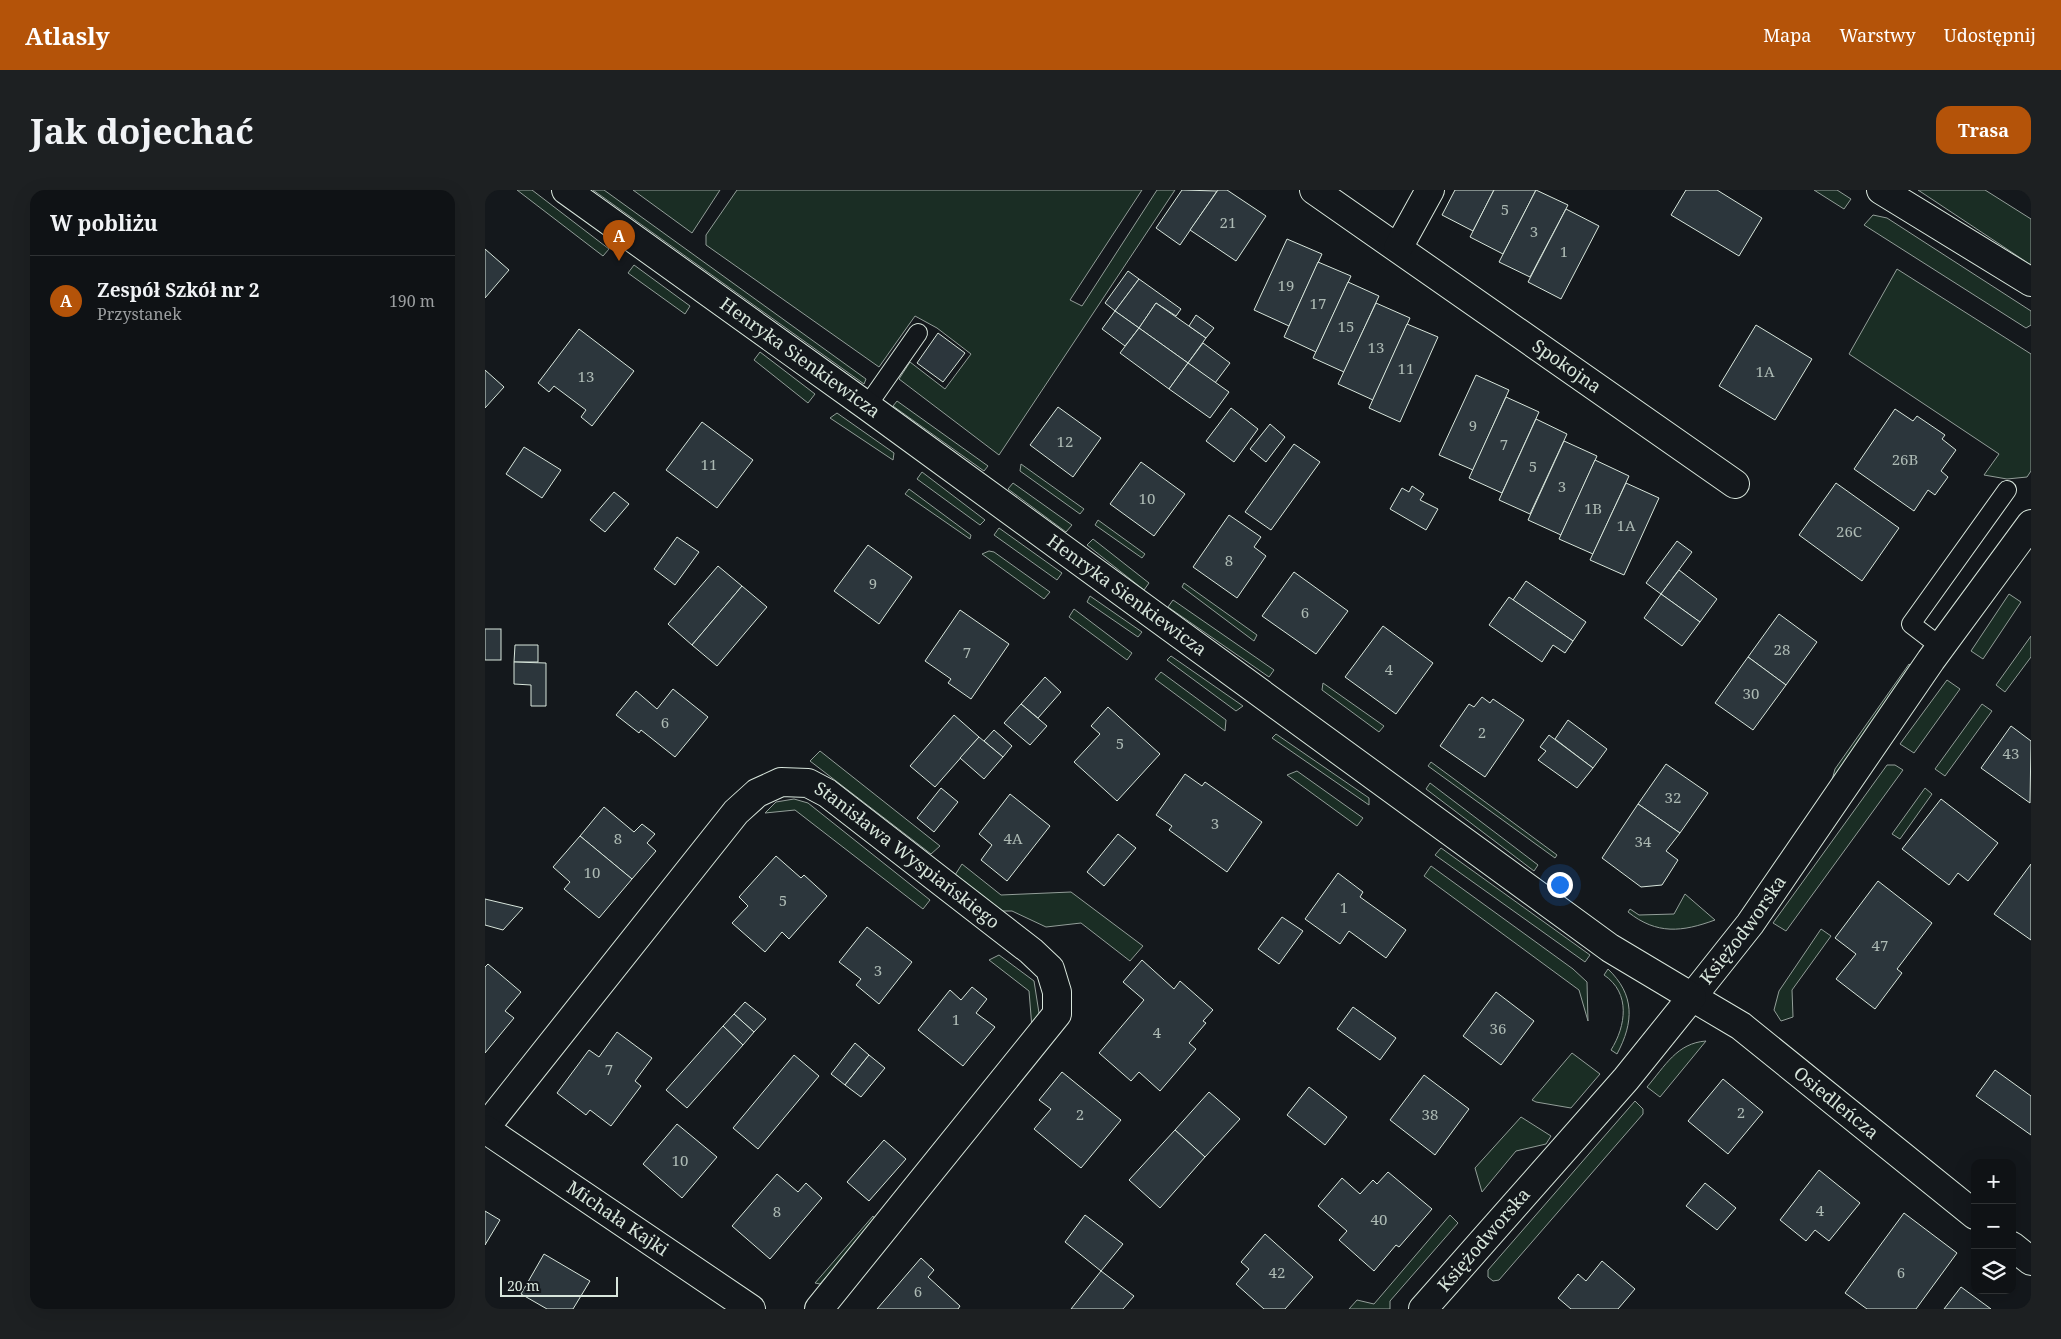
<!DOCTYPE html>
<html lang="pl">
<head>
<meta charset="utf-8">
<style>
	:root { --surface:#0f1215; --page:#1d2022; --text:#f1f3f6; --muted:#9b9ea0; --line:#2f3234; --accent:#b45309 }
	body { margin:0; font-family:"Noto Serif",serif; background:var(--page); color:var(--text) }
	.controls { position:absolute; right:15px; bottom:15px; display:grid; overflow:hidden; border-radius:10px; box-shadow:0 5px 20px #0002 }
	.controls button { width:45px; height:45px; display:grid; place-items:center; padding:0; border:0; border-bottom:1px solid var(--line); background:var(--surface); color:var(--text); font:25px sans-serif }
	.scale { position:absolute; left:15px; bottom:12px; width:118px; box-sizing:border-box; padding-left:5px; border:2px solid #d8e6dc; border-top:0; font-size:14px; line-height:18px; white-space:nowrap; color:#d8e6dc; -webkit-text-stroke:4px #14181c; paint-order:stroke }
	.you { position:absolute; left:1074px; top:694px; width:18px; height:18px; margin:-12px; border:4px solid #fff; border-radius:50%; background:#1a73e8; box-shadow:0 0 0 8px #1a73e833 }
	.badge { display:grid; place-items:center; width:32px; height:32px; border-radius:50%; background:var(--accent); color:#fff; font-size:16px; font-weight:700 }
	.pin { position:absolute; translate:-50% -41px; filter:drop-shadow(0 1px 2px #0008) }
	.pin::after { content:''; position:absolute; top:26px; width:18px; height:15px; background:inherit; clip-path:polygon(0 0,100% 0,50% 100%) }
	.list { margin:0; padding:0; list-style:none }
	h2 { display:flex; justify-content:space-between; align-items:center; height:65px; margin:0; padding:0 20px; font-size:21px }
	h2 small { font-size:16px; font-weight:400; color:var(--muted) }
	.list li { display:grid; grid-template-columns:32px 1fr auto; gap:15px; align-items:center; box-sizing:border-box; height:90px; padding:0 20px; border-top:1px solid var(--line) }
	.list b { display:block; font-size:19px; white-space:nowrap }
	.list p { margin:0; font-size:16px; white-space:nowrap; color:var(--muted) }
	.list em { font-size:16px; font-style:normal; color:var(--muted) }
	.icon { flex:none; width:28px; height:28px; fill:none; stroke:currentColor; stroke-width:2; stroke-linecap:round; stroke-linejoin:round }
	.map { position:relative; flex:none; width:1546px; height:1119px; overflow:hidden; border-radius:15px }
	header { display:flex; align-items:center; gap:30px; box-sizing:border-box; height:70px; padding:0 25px; background:var(--accent); color:#fff }
	header strong { font-size:24px }
	nav { display:flex; gap:28px; margin-inline-start:auto; font-size:18px }
	.intro { display:flex; align-items:center; justify-content:space-between; box-sizing:border-box; height:120px; padding:0 30px }
	h1 { margin:0; font-size:35px }
	.button { padding:12px 22px; border-radius:15px; background:var(--accent); color:#fff; font-size:18px; font-weight:700 }
	main { display:flex; gap:30px; padding:0 30px }
	aside { flex:1; background:var(--surface); border-radius:15px; box-shadow:0 5px 20px #0002 }
	.map>svg:first-child { display:block }
</style>
</head>
<body>
<header>
<strong>Atlasly</strong>
<nav><a>Mapa</a><a>Warstwy</a><a>Udostępnij</a></nav>
</header>
<div class="intro"><h1>Jak dojechać</h1><a class="button">Trasa</a></div>
<main>
<aside>
<h2>W pobliżu<small></small></h2>
<ul class="list">
<li><span class="badge">A</span><div><b>Zespół Szkół nr 2</b><p>Przystanek</p></div><em>190 m</em></li>
</ul>
</aside>
<div class="map">
<svg width="1546" height="1119" viewBox="0 0 1546 1119">
	<rect width="100%" height="100%" fill="#14181c"/>
	<g fill="#1a2d24" stroke="#939e99">
		<path d="M32 0H47L124 59 118 66Z"/>
		<path d="M108 0H119L381 189 379 194Z"/>
		<path d="M148 0H235L207 43Z"/>
		<path d="M252 0H657L585 110 597 116 672 0H690L514 265 414 189 425 172 460 199 486 164 452 138 430 126 394 177 221 55V45Z"/>
		<path d="M1329 0H1352L1366 9 1359 19Z"/>
		<path d="M1433 0H1500L1546 29V75Z"/>
		<path d="M1388 25 1402 28 1546 121V135L1541 138 1379 35Z"/>
		<path d="M149 75 205 116 200 124 143 83Z"/>
		<path d="M1412 79 1546 164V281L1542 287 1522 289 1499 285 1514 264 1364 164Z"/>
		<path d="M275 162 330 204 323 213 269 170Z"/>
		<path d="M412 211 503 276 499 281 408 216Z"/>
		<path d="M352 223 409 263 408 270 345 228Z"/>
		<path d="M536 274 599 319 595 324 535 281Z"/>
		<path d="M437 282 500 330 495 335 432 289Z"/>
		<path d="M528 293 587 335 581 342 523 299Z"/>
		<path d="M424 299 486 345 485 349 420 304Z"/>
		<path d="M613 330 660 364 657 368 610 335Z"/>
		<path d="M514 338 577 383 572 390 509 345Z"/>
		<path d="M608 349 664 393 659 400 602 355Z"/>
		<path d="M504 361 509 362 565 402 559 409 497 364Z"/>
		<path d="M699 393 772 445 769 451 697 397Z"/>
		<path d="M1524 404 1536 412 1498 469 1486 461Z"/>
		<path d="M605 406 657 442 653 447 602 412Z"/>
		<path d="M688 410 789 480 784 487 683 417Z"/>
		<path d="M589 419 647 463 642 470 584 427Z"/>
		<path d="M1546 446V467L1520 502 1511 495Z"/>
		<path d="M686 466 758 516 751 521 682 470Z"/>
		<path d="M1424 474 1428 477 1347 590 1350 579Z"/>
		<path d="M676 482 741 530 740 541 670 489Z"/>
		<path d="M1462 490 1475 499 1429 563 1415 554Z"/>
		<path d="M838 493 899 536 894 542 837 500Z"/>
		<path d="M1497 514 1507 521 1460 586 1450 579Z"/>
		<path d="M791 544 884 608V615L787 548Z"/>
		<path d="M335 561 455 656 446 664 325 571Z"/>
		<path d="M946 572 1072 665 1070 668 943 576Z"/>
		<path d="M1402 575H1410L1418 580 1301 741 1288 733Z"/>
		<path d="M812 581 878 628 872 636 802 585Z"/>
		<path d="M945 593 1053 675 1049 681 941 599Z"/>
		<path d="M1440 598 1447 604 1415 649 1407 644Z"/>
		<path d="M309 609 323 613 445 710 438 719 310 620 280 623 291 612Z"/>
		<path d="M956 658 1105 765 1100 772 950 665Z"/>
		<path d="M477 674 516 705 586 702 658 756 645 771 596 733 561 737 527 721H514L470 685Z"/>
		<path d="M946 676 1088 779 1102 792 1103 831 1094 800 939 686Z"/>
		<path d="M1200 704 1230 730C1197 742 1172 745 1143 722L1145 719 1154 725 1189 724Z"/>
		<path d="M1336 739 1346 746 1307 800 1308 827 1296 831 1289 820 1294 801Z"/>
		<path d="M514 765 549 791 554 823 553 834 447 964 443 961 547 838 544 801 504 770Z"/>
		<path d="M1123 779C1150 805 1149 832 1132 864L1126 860C1141 836 1146 803 1119 785Z"/>
		<path d="M1221 851 1175 907 1162 897C1180 876 1192 853 1221 851Z"/>
		<path d="M1087 863 1115 884 1086 918 1051 912 1047 910Z"/>
		<path d="M1150 911 1158 919V924L1014 1090 1008 1091 1003 1087V1080Z"/>
		<path d="M1036 927 1066 946 1061 954 1031 961 997 1002 990 978Z"/>
		<path d="M965 1025 973 1033 905 1111V1119H864L872 1110 889 1114Z"/>
		<path d="M388 1026 391 1031 335 1094 330 1093Z"/>
	</g>
	<g fill="#2c363c" stroke="#d8e6dc">
		<path d="M697 0 732 1 695 55 671 38Z"/>
		<path d="M733 0H742L781 26 751 71 705 40Z"/>
		<path d="M970 0H1009L988 41 957 25Z"/>
		<path d="M1009 0H1051L1018 64 985 47Z"/>
		<path d="M1051 0 1083 15 1045 87 1014 72Z"/>
		<path d="M1201 0H1232L1277 28 1254 66 1186 25Z"/>
		<path d="M1081 19 1114 36 1076 109 1043 92Z"/>
		<path d="M802 49 837 64 804 136 769 120Z"/>
		<path d="M0 59 24 80 0 108Z"/>
		<path d="M833 72 866 86 831 162 799 147Z"/>
		<path d="M643 81 654 89 630 121 620 113Z"/>
		<path d="M654 89 696 119 691 126 671 113 654 138 630 121Z"/>
		<path d="M863 92 894 106 859 182 828 168Z"/>
		<path d="M671 113 721 148 703 173 654 138Z"/>
		<path d="M891 113 925 128 888 210 853 194Z"/>
		<path d="M630 121 654 138 640 156 617 139Z"/>
		<path d="M711 125 729 138 721 148 704 136Z"/>
		<path d="M922 134 953 147 915 232 884 218Z"/>
		<path d="M1271 135 1327 169 1290 230 1234 196Z"/>
		<path d="M654 138 703 173 684 199 635 163Z"/>
		<path d="M94 139 149 181 107 236 96 227 101 220 69 196 64 202 53 193Z"/>
		<path d="M453 143 480 163 458 192 432 173Z"/>
		<path d="M718 153 745 173 730 193 703 173Z"/>
		<path d="M703 173 744 202 725 228 684 199Z"/>
		<path d="M0 180 19 197 0 218Z"/>
		<path d="M991 185 1024 200 988 280 954 265Z"/>
		<path d="M1021 207 1054 222 1017 303 984 288Z"/>
		<path d="M573 217 616 248 588 287 545 255Z"/>
		<path d="M746 218 773 239 749 272 721 251Z"/>
		<path d="M1410 219 1428 231 1432 226 1460 245 1457 249 1471 260 1456 281 1463 287 1450 305 1443 300 1429 321 1369 279Z"/>
		<path d="M1051 229 1082 244 1045 324 1014 310Z"/>
		<path d="M217 232 268 270 232 318 181 280Z"/>
		<path d="M785 234 800 247 781 272 765 259Z"/>
		<path d="M1079 251 1112 266 1076 345 1043 330Z"/>
		<path d="M809 254 835 272 786 340 760 322Z"/>
		<path d="M39 257 76 280 57 308 21 284Z"/>
		<path d="M1110 270 1144 286 1108 364 1074 349Z"/>
		<path d="M656 272 700 304 669 346 625 314Z"/>
		<path d="M1141 293 1174 308 1139 385 1105 370Z"/>
		<path d="M1351 293 1414 338 1377 391 1314 345Z"/>
		<path d="M927 296 939 304 935 310 953 319 941 340 905 319 917 298 924 302Z"/>
		<path d="M129 302 144 314 120 342 105 330Z"/>
		<path d="M744 325 776 347 769 357 781 366 752 408 708 377Z"/>
		<path d="M192 347 214 362 190 395 169 379Z"/>
		<path d="M1192 351 1207 362 1176 404 1161 393Z"/>
		<path d="M383 355 427 387 394 434 349 401Z"/>
		<path d="M233 376 257 396 207 455 183 434Z"/>
		<path d="M1194 380 1232 409 1215 432 1176 404Z"/>
		<path d="M809 382 863 421 831 464 777 426Z"/>
		<path d="M1041 391 1101 432 1088 451 1028 410Z"/>
		<path d="M257 396 282 417 232 476 207 455Z"/>
		<path d="M1176 404 1215 432 1197 456 1159 428Z"/>
		<path d="M1024 407 1088 451 1080 463 1068 455 1057 472 1004 435Z"/>
		<path d="M475 420 524 454 486 509 463 493 466 489 440 471Z"/>
		<path d="M1294 424 1332 452 1301 495 1263 467Z"/>
		<path d="M898 436 948 473 911 524 860 487Z"/>
		<rect x="0" y="439" width="16" height="31"/>
		<path d="M30 455H53V472H29Z"/>
		<path d="M1263 467 1301 495 1268 540 1230 513Z"/>
		<path d="M29 472 61 473V516H46V495L29 494Z"/>
		<path d="M560 487 576 502 553 528 536 514Z"/>
		<path d="M188 499 223 527 190 567 156 540 154 543 131 525 151 501 172 519Z"/>
		<path d="M997 507 1005 513 1008 509 1039 530 1000 587 955 556 984 514 989 517Z"/>
		<path d="M536 514 562 536 545 555 519 533Z"/>
		<path d="M623 517 675 564 632 611 589 572 615 544 606 536Z"/>
		<path d="M469 525 494 547 450 597 425 576Z"/>
		<path d="M1083 530 1122 559 1108 578 1070 549Z"/>
		<path d="M1526 536 1546 551 1545 613 1496 578Z"/>
		<path d="M509 540 527 556 518 567 499 551Z"/>
		<path d="M1064 545 1108 578 1092 598 1053 570 1061 561 1055 557Z"/>
		<path d="M494 547 518 567 499 589 475 568Z"/>
		<path d="M1181 574 1223 603 1195 643 1153 614Z"/>
		<path d="M700 584 717 596 720 592 777 632 742 682 684 640 687 636 671 625Z"/>
		<path d="M456 598 473 612 449 642 432 628Z"/>
		<path d="M525 604 565 636 522 691 496 670 507 655 494 644Z"/>
		<path d="M1456 609 1513 653 1483 691 1473 683 1464 695 1417 659Z"/>
		<path d="M1153 614 1195 643 1181 661 1193 670 1177 695 1156 697 1117 668Z"/>
		<path d="M119 617 149 642 157 634 170 644 162 653 171 661 147 689 95 646Z"/>
		<path d="M633 644 651 658 619 696 602 682Z"/>
		<path d="M95 646 147 689 114 728 79 699 85 692 68 677Z"/>
		<path d="M291 666 316 688 319 685 342 706 304 749 297 742 280 762 247 733 263 716 254 707Z"/>
		<path d="M1546 674V750L1509 724Z"/>
		<path d="M853 683 878 702 875 707 921 740 901 768 864 741 855 754 820 729Z"/>
		<path d="M1393 691 1447 733 1412 779 1417 783 1390 819 1351 789 1371 764 1350 748Z"/>
		<path d="M0 709 38 718 18 740 0 735Z"/>
		<path d="M797 727 818 741 794 774 773 759Z"/>
		<path d="M382 737 427 772 394 814 371 795 376 789 354 772Z"/>
		<path d="M657 770 689 799 695 791 728 820 718 831 721 833 704 853 711 859 675 901 654 882 646 891 614 863 659 810 638 792Z"/>
		<path d="M3 774 36 802 20 821 29 828 0 863V777Z"/>
		<path d="M487 797 502 809 491 823 510 837 478 876 433 840 465 800 476 810Z"/>
		<path d="M1011 802 1049 831 1016 875 978 846Z"/>
		<path d="M260 812 281 829 269 842 249 824Z"/>
		<path d="M868 817 911 848 895 870 852 839Z"/>
		<path d="M249 824 269 842 258 855 238 836Z"/>
		<path d="M238 836 258 855 202 918 181 900Z"/>
		<path d="M132 842 167 868 150 891 156 896 126 936 105 920 101 925 72 903 104 860 114 867Z"/>
		<path d="M370 853 384 865 360 895 346 884Z"/>
		<path d="M309 865 334 886 273 959 248 938Z"/>
		<path d="M384 865 400 878 376 907 360 895Z"/>
		<path d="M1510 880 1546 906V945L1491 906Z"/>
		<path d="M577 882 636 930 596 978 549 939 566 919 554 910Z"/>
		<path d="M939 885 984 919 950 965 905 930Z"/>
		<path d="M1238 889 1278 922 1243 964 1203 931Z"/>
		<path d="M824 897 862 927 840 955 802 925Z"/>
		<path d="M724 902 755 929 720 967 690 940Z"/>
		<path d="M192 934 232 967 197 1008 158 974Z"/>
		<path d="M690 940 720 967 675 1018 644 990Z"/>
		<path d="M399 950 421 969 384 1011 362 992Z"/>
		<path d="M1334 980 1375 1013 1344 1051 1330 1040 1321 1051 1295 1030Z"/>
		<path d="M903 982 947 1019 914 1057 911 1055 889 1081 854 1050 862 1041 833 1016 857 988 875 1004 888 990 892 994Z"/>
		<path d="M292 984 313 1002 321 993 337 1008 285 1069 247 1036Z"/>
		<path d="M1220 993 1251 1018 1232 1040 1201 1016Z"/>
		<path d="M0 1021 15 1030 0 1055Z"/>
		<path d="M1419 1023 1472 1063 1431 1119H1382L1360 1103Z"/>
		<path d="M600 1025 638 1054 616 1081 580 1052Z"/>
		<path d="M780 1044 828 1087 800 1119H779L751 1094 764 1079 756 1072Z"/>
		<path d="M59 1064 105 1091 88 1119H62L36 1104Z"/>
		<path d="M436 1068 449 1080 443 1087 475 1116 473 1119H392Z"/>
		<path d="M1117 1071 1150 1099 1133 1119H1086L1073 1108 1093 1084 1101 1091Z"/>
		<path d="M616 1081 649 1106 638 1119H586Z"/>
		<path d="M1476 1097 1506 1119H1459Z"/>
	</g>
	<g fill="none" stroke-linecap="round" stroke-linejoin="round">
		<defs>
			<g id="service">
				<path d="M382 216 433 143"/>
				<path d="M1456 457 1426 434 1522 300"/>
			</g>
			<g id="minor">
				<path id="s1" d="M829 0 1250 294"/>
				<path d="M1396 0 1546 92"/>
				<path d="M913 58 945 0"/>
				<path id="s2" d="M0 938 251 622 272 603 296 592 323 593 342 603 546 761 565 779 572 802V824L334 1119"/>
				<path id="s3" d="M0 939 266 1119"/>
				<path id="s4" d="M1490 1025 1256 836 1207 807 1265 734 1446 470 1546 334"/>
				<path d="M1527 1056 1546 1071"/>
			</g>
			<g id="tertiary">
				<path id="s5" d="M81 0 382 216 1125 758 1207 807 1141 889 938 1119"/>
			</g>
		</defs>
		<use href="#service" stroke="#d8e6dc" stroke-width="20"/>
		<use href="#minor" stroke="#d8e6dc" stroke-width="30"/>
		<use href="#tertiary" stroke="#d8e6dc" stroke-width="30"/>
		<use href="#service" stroke="#14181c" stroke-width="18"/>
		<use href="#minor" stroke="#14181c" stroke-width="28"/>
		<use href="#tertiary" stroke="#14181c" stroke-width="28"/>
	</g>
	<g text-anchor="middle" stroke-width="4" stroke-linejoin="round" paint-order="stroke">
		<g font-size="15" fill="#adbab4">
			<text x="1020" y="25">5</text>
			<text x="743" y="38">21</text>
			<text x="1049" y="47">3</text>
			<text x="1079" y="67">1</text>
			<text x="801" y="101">19</text>
			<text x="833" y="119">17</text>
			<text x="861" y="142">15</text>
			<text x="891" y="163">13</text>
			<text x="921" y="184">11</text>
			<text x="1280" y="187">1A</text>
			<text x="101" y="192">13</text>
			<text x="988" y="241">9</text>
			<text x="580" y="257">12</text>
			<text x="1019" y="260">7</text>
			<text x="1420" y="275">26B</text>
			<text x="224" y="280">11</text>
			<text x="1048" y="282">5</text>
			<text x="1077" y="302">3</text>
			<text x="662" y="314">10</text>
			<text x="1108" y="324">1B</text>
			<text x="1141" y="341">1A</text>
			<text x="1364" y="347">26C</text>
			<text x="744" y="376">8</text>
			<text x="388" y="399">9</text>
			<text x="820" y="428">6</text>
			<text x="1297" y="465">28</text>
			<text x="482" y="468">7</text>
			<text x="904" y="485">4</text>
			<text x="1266" y="509">30</text>
			<text x="180" y="538">6</text>
			<text x="997" y="548">2</text>
			<text x="635" y="559">5</text>
			<text x="1526" y="569">43</text>
			<text x="1188" y="613">32</text>
			<text x="730" y="639">3</text>
			<text x="133" y="654">8</text>
			<text x="528" y="654">4A</text>
			<text x="1158" y="657">34</text>
			<text x="107" y="688">10</text>
			<text x="298" y="716">5</text>
			<text x="859" y="723">1</text>
			<text x="1395" y="761">47</text>
			<text x="393" y="786">3</text>
			<text x="471" y="835">1</text>
			<text x="1013" y="844">36</text>
			<text x="672" y="848">4</text>
			<text x="124" y="885">7</text>
			<text x="1256" y="928">2</text>
			<text x="595" y="930">2</text>
			<text x="945" y="930">38</text>
			<text x="195" y="976">10</text>
			<text x="1335" y="1026">4</text>
			<text x="292" y="1027">8</text>
			<text x="894" y="1035">40</text>
			<text x="792" y="1088">42</text>
			<text x="1416" y="1088">6</text>
			<text x="433" y="1107">6</text>
		</g>
		<g font-size="18" fill="#d8e6dc" stroke="#14181c">
			<text dy="6" stroke="none"><textPath href="#s5" startOffset="288">Henryka Sienkiewicza</textPath></text>
			<text dy="6" stroke="none"><textPath href="#s1" startOffset="308">Spokojna</textPath></text>
			<text dy="6" stroke="none"><textPath href="#s5" startOffset="692">Henryka Sienkiewicza</textPath></text>
			<text dy="6" stroke="none"><textPath href="#s2" startOffset="608">Stanisława Wyspiańskiego</textPath></text>
			<text dy="6" stroke="none"><textPath href="#s4" startOffset="442">Księżodworska</textPath></text>
			<text transform="translate(1351 913) rotate(39)" y="6">Osiedleńcza</text>
			<text dy="6" stroke="none"><textPath href="#s3" startOffset="160">Michała Kajki</textPath></text>
			<text transform="translate(999 1050) rotate(-49)" y="6">Księżodworska</text>
		</g>
	</g>
</svg>
<div class="controls">
<button>+</button>
<button>−</button>
<button><svg class="icon" aria-label="layers" viewBox="0 0 24 24"><path d="M12 4l9 5-9 5-9-5zM3 14l9 5 9-5"/></svg></button>
</div>
<div class="scale">20 m</div>
<div class="you"></div>
<div class="pin badge" style="left:134px;top:71px">A</div>
</div>
</main>
</body>
</html>
